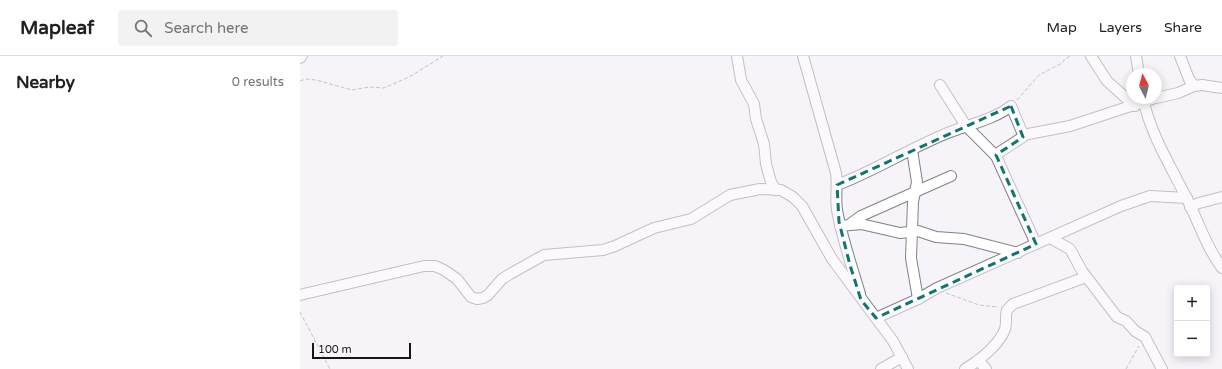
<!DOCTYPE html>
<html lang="en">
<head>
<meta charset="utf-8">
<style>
	:root { --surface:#fff; --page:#f2f2f2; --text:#202124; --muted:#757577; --line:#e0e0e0 }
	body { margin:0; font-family:"Varela Round",sans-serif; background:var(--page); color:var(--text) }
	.controls { position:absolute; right:12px; bottom:12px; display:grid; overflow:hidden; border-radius:4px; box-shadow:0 2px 10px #0003 }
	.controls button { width:36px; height:36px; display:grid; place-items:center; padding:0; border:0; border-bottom:1px solid var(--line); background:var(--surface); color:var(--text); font:20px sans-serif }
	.compass { position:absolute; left:826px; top:12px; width:36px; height:36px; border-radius:50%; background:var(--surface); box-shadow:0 2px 10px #0003; rotate:353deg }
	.scale { position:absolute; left:12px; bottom:10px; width:99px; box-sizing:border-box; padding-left:4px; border:2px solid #161517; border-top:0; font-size:11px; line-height:14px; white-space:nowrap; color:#161517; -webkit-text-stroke:3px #f7f4f9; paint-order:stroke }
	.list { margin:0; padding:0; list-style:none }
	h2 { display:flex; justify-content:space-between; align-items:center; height:52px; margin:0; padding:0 16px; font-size:17px }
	h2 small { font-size:13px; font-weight:400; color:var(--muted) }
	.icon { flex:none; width:22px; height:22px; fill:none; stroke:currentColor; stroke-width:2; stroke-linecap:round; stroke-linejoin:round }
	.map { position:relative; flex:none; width:922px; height:313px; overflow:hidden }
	header { display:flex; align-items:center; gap:24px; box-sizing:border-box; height:56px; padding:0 20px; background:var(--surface); border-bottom:1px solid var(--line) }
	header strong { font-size:19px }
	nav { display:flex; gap:22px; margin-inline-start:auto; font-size:14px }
	.search { width:280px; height:36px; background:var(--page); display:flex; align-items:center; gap:10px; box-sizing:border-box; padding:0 14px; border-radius:4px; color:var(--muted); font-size:15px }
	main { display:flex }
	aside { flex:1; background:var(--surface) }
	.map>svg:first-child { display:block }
</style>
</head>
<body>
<header>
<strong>Mapleaf</strong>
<div class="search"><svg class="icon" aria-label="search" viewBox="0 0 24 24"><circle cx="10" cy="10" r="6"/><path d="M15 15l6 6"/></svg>Search here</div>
<nav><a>Map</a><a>Layers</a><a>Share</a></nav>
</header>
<main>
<aside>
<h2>Nearby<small>0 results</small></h2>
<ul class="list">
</ul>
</aside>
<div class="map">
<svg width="922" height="313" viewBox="0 0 922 313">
	<rect width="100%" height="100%" fill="#f7f4f9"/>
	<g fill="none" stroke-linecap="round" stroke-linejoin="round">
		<defs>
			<g id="minor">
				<path d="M437 0 441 24 454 48 456 63 464 88 466 108 471 126 476 134"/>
				<path d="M503 0 536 117C538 129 535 141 537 154 542 183 552 210 560 238"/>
				<path d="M791 0 807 25 835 50"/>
				<path d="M836 0 839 18"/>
				<path d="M880 0 889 23 894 30"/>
				<path d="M0 2 2 0"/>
				<path d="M640 29 666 70 696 100 736 188"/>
				<path d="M843 42C850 77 870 109 886 141 898 164 906 191 922 212"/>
				<path d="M856 42 878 37 894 30 902 29 922 32"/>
				<path d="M723 79 770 70 855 42"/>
				<path d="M612 94 617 126 613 146 611 202 618 243"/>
				<path d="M537 129C574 115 607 94 643 79 663 70 694 64 711 50L722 76 723 81 695 99"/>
				<path d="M890 151 899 147 922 141"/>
				<path d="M550 168 561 160 651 120"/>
				<path d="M540 170 561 168 600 177 618 175 636 181 664 183 718 197"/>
				<path d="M750 182 770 193 782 215 817 261 826 265 835 275 845 281 862 313"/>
				<path d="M0 239 124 210H135L144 214 157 223 171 241 177 243 183 242 188 239 202 223 210 218 244 199 303 194 315 190 354 172 391 163 430 139 460 133 481 134 493 141 502 150 532 203 593 285 608 313"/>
				<path d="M576 262 618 243 637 232 821 150 850 140 887 142"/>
				<path d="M678 304 686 313"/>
				<path d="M581 313 602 301"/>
				<path d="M665 313C679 305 700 288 705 273 707 267 705 260 707 254L713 248 786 221"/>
			</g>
		</defs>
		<use href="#minor" stroke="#838185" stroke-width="12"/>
		<g stroke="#888689" stroke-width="1" stroke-dasharray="4 2" stroke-linecap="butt">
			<path d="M0 25 6 23 16 24 52 34 69 31 84 32 111 20 143 0"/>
			<path d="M717 44 739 19 762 7 765 3 770 0"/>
			<path d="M646 237 679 249 698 251"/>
			<path d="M0 256 30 313"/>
			<path d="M826 313 839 290"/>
		</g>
		<use href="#minor" stroke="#fff" stroke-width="10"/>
	</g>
	<path d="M0 0H922V313H0ZM711 50 723 81 696 99 736 188 576 262 561 244 550 209 539 166 537 129Z" fill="#f7f4f9" fill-opacity=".55" fill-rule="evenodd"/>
	<path fill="none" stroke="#0f766e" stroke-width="3" stroke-dasharray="8 5" stroke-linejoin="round" d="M711 50 723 81 696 99 736 188 576 262 561 244 550 209 539 166 537 129Z"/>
</svg>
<div class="controls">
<button>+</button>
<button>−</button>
</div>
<svg class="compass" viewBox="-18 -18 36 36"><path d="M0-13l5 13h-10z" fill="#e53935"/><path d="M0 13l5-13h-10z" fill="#757577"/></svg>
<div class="scale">100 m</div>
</div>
</main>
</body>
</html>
